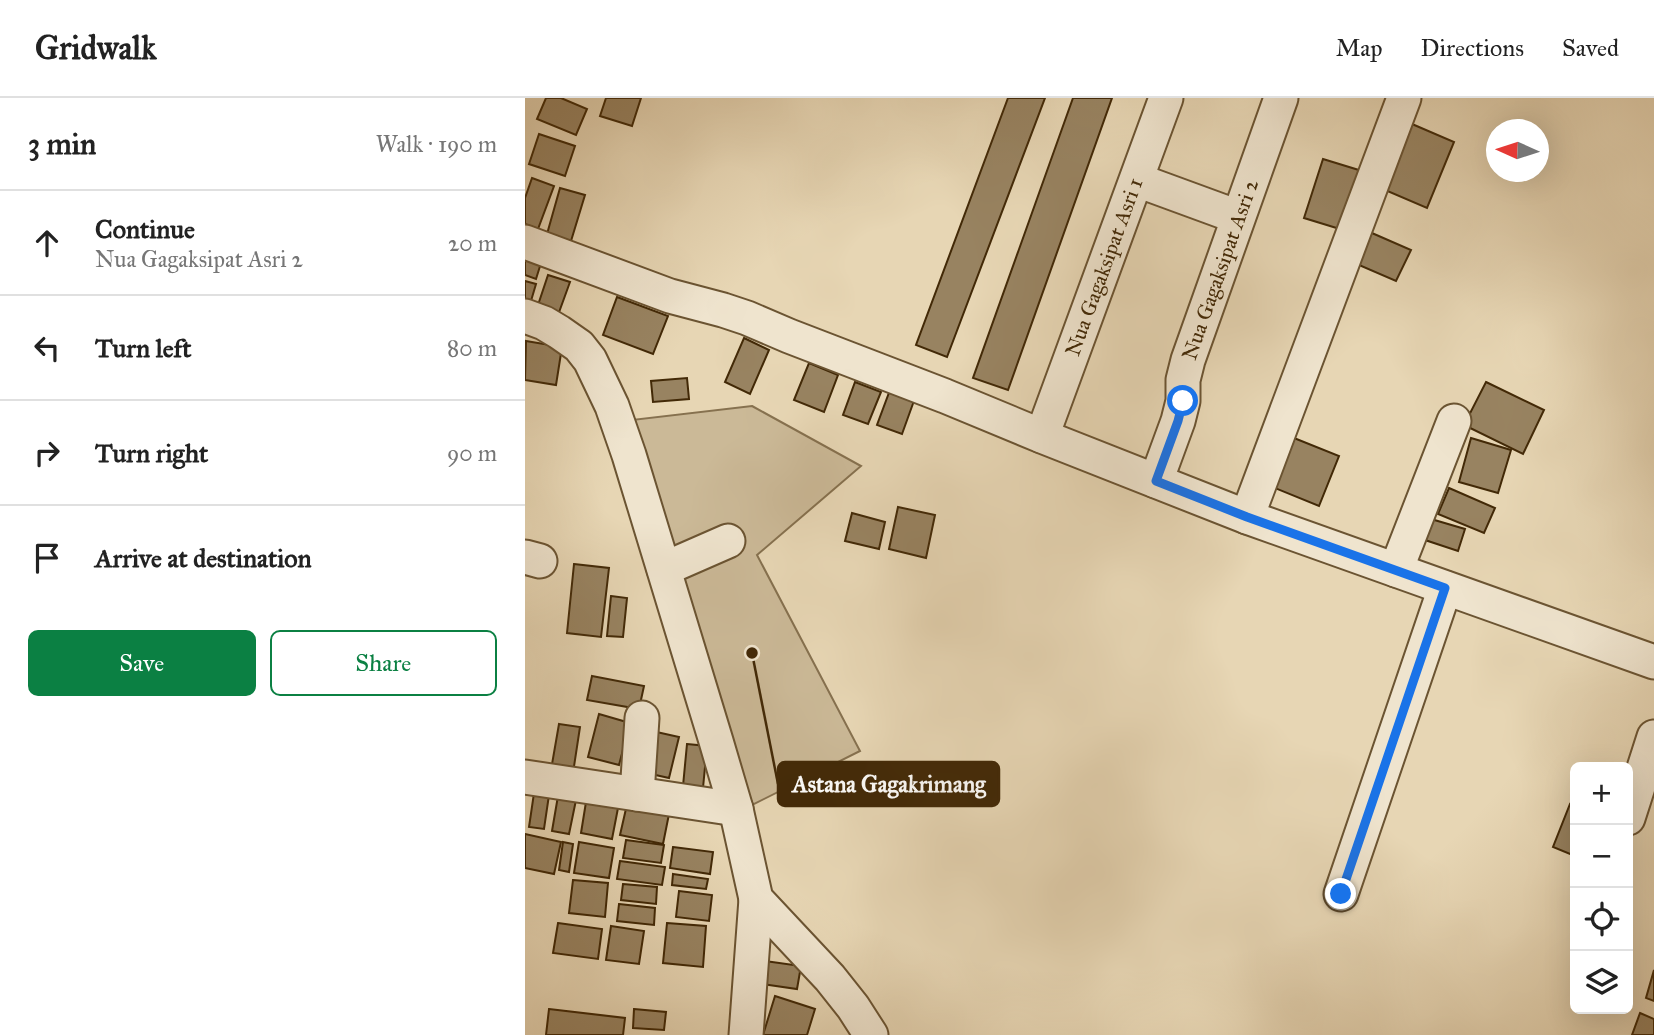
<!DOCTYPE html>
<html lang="en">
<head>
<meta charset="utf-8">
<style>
	:root { --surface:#fff; --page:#f6f6f6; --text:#222; --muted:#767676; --line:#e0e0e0; --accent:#0b8043 }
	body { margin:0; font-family:"IM FELL Great Primer",serif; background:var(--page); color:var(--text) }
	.controls { position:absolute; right:21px; bottom:21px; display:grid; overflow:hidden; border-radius:10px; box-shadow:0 7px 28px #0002 }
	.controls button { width:63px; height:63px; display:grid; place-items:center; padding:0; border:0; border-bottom:2px solid var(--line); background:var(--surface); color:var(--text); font:35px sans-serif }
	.compass { position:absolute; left:961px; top:21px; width:63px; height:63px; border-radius:50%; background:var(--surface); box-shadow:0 7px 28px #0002; rotate:273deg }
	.stop { position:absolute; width:21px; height:21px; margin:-16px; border:5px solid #1a73e8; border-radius:50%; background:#fff }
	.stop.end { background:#1a73e8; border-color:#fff; box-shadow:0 2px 7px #0008 }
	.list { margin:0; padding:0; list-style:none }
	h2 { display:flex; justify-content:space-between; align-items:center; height:91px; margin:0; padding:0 28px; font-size:30px }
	h2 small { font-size:23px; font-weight:400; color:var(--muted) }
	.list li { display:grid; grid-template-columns:46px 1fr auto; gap:21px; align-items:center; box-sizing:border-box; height:105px; padding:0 28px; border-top:2px solid var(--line) }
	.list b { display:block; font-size:26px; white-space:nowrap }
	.list p { margin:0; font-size:23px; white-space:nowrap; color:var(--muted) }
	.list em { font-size:23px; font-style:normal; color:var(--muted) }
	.actions { display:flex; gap:14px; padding:21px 28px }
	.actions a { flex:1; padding:16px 0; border:2px solid var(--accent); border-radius:10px; text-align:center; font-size:24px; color:var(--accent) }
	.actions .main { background:var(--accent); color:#fff }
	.icon { flex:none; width:38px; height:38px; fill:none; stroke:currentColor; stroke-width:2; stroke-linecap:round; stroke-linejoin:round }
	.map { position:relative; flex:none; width:1129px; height:937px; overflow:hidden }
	header { display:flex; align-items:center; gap:42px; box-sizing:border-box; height:98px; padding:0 35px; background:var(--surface); border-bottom:2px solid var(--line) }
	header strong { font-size:33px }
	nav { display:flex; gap:38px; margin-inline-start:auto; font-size:24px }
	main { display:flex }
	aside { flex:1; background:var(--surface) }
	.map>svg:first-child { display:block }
</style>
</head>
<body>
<header>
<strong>Gridwalk</strong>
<nav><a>Map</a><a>Directions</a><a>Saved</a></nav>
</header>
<main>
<aside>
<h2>3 min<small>Walk · 190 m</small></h2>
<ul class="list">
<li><svg class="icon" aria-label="ahead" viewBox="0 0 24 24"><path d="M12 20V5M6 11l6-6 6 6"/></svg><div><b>Continue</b><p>Nua Gagaksipat Asri 2</p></div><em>20 m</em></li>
<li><svg class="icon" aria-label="left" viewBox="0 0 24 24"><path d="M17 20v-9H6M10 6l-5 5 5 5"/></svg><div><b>Turn left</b></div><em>80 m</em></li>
<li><svg class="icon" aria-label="right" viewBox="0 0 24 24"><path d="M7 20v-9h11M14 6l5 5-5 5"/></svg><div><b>Turn right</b></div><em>90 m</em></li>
<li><svg class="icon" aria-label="arrive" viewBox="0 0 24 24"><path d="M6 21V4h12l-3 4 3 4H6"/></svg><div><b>Arrive at destination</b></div></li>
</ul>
<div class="actions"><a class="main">Save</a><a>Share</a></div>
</aside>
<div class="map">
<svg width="1129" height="937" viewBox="0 0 1129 937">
	<rect width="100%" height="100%" fill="#e7d6b4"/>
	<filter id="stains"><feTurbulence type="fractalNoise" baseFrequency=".00286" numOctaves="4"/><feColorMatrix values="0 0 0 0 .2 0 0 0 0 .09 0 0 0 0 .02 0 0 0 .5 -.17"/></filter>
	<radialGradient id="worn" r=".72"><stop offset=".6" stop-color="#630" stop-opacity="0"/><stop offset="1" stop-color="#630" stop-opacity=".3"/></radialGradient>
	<path fill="#cbb997" stroke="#86714f" stroke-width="2" d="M227 308 336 368 232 457 335 653 219 711 98 323Z"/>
	<g fill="#988361" stroke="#422907" stroke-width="2">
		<path d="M21 0H36L62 11 51 37 12 21Z"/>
		<path d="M81 0H116L107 28 75 18Z"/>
		<path d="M483 0H520L422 259 391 247Z"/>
		<path d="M548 0H587L483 292 448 280Z"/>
		<path d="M887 26 929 44 902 110 860 92Z"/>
		<path d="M14 36 50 48 40 78 4 66Z"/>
		<path d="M798 61 837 73 818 132 779 120Z"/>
		<path d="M7 80 29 88 13 131 0 126V100Z"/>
		<path d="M35 90 60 97 46 143 22 136Z"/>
		<path d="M840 132 886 152 871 183 827 164Z"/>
		<path d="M0 160 16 165 11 181 0 177Z"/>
		<path d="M23 177 45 184 33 217 12 210Z"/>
		<path d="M0 183 11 186 3 213H0Z"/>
		<path d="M92 199 143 218 128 256 78 237Z"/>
		<path d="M219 240 244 252 225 296 200 284Z"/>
		<path d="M1 243 37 249 31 287 0 282Z"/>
		<path d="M284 265 313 277 299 314 269 302Z"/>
		<path d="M162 280 164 301 128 304 126 283Z"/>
		<path d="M330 284 356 294 343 326 318 317Z"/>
		<path d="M961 284 1019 312 998 356 939 327Z"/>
		<path d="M365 292 390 300 377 336 352 327Z"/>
		<path d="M759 336 814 358 794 408 740 386Z"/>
		<path d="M946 340 986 352 973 395 934 384Z"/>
		<path d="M924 390 970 410 959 435 913 416Z"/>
		<path d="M373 409 410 417 401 460 364 451Z"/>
		<path d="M327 415 360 424 354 451 320 443Z"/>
		<path d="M906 421 940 431 933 453 900 442Z"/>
		<path d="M49 466 84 470 76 539 42 535Z"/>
		<path d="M86 498 102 500 98 539 82 538Z"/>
		<path d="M67 578 119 588 114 611 62 602Z"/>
		<path d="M74 616 105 625 94 667 63 659Z"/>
		<path d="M34 626 55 629 48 675 26 672Z"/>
		<path d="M127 633 154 639 144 680 117 674Z"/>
		<path d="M162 646 182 648 178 690 158 688Z"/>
		<path d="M9 695 24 697 19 731 4 729Z"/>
		<path d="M33 698 51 702 44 736 27 733Z"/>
		<path d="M103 702 145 711 138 746 95 737Z"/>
		<path d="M61 704 93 710 87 741 56 735Z"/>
		<path d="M1045 706 1050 709V758L1028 749Z"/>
		<path d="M0 736 36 744 29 776 0 770Z"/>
		<path d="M101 742 139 747 136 765 98 760Z"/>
		<path d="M38 744 48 746 44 774 34 772Z"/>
		<path d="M54 744 89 750 84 780 49 775Z"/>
		<path d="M148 749 188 754 185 776 145 770Z"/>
		<path d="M95 763 140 769 137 787 92 781Z"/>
		<path d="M148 776 183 781 181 791 147 787Z"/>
		<path d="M48 782 83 785 80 819 44 815Z"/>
		<path d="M98 786 132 789 131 806 96 802Z"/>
		<path d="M154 793 187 797 184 823 151 819Z"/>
		<path d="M94 806 130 810 129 827 92 823Z"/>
		<path d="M33 825 77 831 73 861 28 855Z"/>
		<path d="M142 825 181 828 178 869 138 865Z"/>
		<path d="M86 828 119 833 114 866 81 862Z"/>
		<path d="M240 863 276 868 272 891 237 886Z"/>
		<path d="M1129 872V903L1121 900Z"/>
		<path d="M250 898 290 911 282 937H238Z"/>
		<path d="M24 911 100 920 98 937H21Z"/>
		<path d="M109 911 141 914 139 932 108 930Z"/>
		<path d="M1115 915 1129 921V937H1107Z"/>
	</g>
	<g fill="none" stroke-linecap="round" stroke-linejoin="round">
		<defs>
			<g id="minor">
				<path d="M612 82 713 119"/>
				<path d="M0 144 145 198 198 212 222 220 264 238 420 298 519 339 722 419 1129 564"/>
				<path d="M0 218 19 225 34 234 54 248 65 262 87 308 104 357 191 643 211 711 231 801 305 880 328 909 346 937"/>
				<path id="s1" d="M517 338 641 0"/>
				<path id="s2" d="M631 383 653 323 658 303V282L663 262 756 0"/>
				<path d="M722 419 879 0"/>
				<path d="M0 459 15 463"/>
				<path d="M139 471 203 443"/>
				<path d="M871 472 929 323"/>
				<path d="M0 679 211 711"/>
				<path d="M112 696 117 620"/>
				<path d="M1103 720 1129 639"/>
				<path d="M816 796 920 490"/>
				<path d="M221 937 231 801"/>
			</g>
		</defs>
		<use href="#minor" stroke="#6b5432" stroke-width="37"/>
		<use href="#minor" stroke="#efe4ce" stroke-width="33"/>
	</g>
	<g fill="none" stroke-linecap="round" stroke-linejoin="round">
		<path stroke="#1a73e8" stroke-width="9" d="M658 303 653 323 631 383 722 419 920 490 816 796"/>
	</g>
	<g text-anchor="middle" stroke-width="5" stroke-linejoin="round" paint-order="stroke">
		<g font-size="21" fill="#422907" stroke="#efe4ce">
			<text dy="7" stroke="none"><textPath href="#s1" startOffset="180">Nua Gagaksipat Asri 1</textPath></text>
			<text dy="7" stroke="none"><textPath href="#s2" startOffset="222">Nua Gagaksipat Asri 2</textPath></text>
		</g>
	</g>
	<path fill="none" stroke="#422907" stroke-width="2.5" d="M227 555L253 686"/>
	<circle fill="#422907" stroke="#efe4ce" stroke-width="2.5" cx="227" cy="555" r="7"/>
	<rect fill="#422907" stroke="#422907" stroke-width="2.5" x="253" y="664" width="221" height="44" rx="7"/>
	<g font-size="23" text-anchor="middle" font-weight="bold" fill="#fff">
		<text x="364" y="694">Astana Gagakrimang</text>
	</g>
	<rect width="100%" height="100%" filter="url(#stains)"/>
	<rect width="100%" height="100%" fill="url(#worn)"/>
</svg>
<div class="controls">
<button>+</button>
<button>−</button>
<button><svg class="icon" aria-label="locate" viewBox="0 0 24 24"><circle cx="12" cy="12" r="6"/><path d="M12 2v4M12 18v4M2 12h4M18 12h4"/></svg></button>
<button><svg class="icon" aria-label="layers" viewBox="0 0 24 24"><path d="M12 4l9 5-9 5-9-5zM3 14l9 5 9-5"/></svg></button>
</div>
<svg class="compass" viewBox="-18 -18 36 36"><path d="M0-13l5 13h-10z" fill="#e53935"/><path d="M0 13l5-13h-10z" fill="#767676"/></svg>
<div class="stop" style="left:658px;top:303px"></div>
<div class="stop end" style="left:816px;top:796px"></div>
</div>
</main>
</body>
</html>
